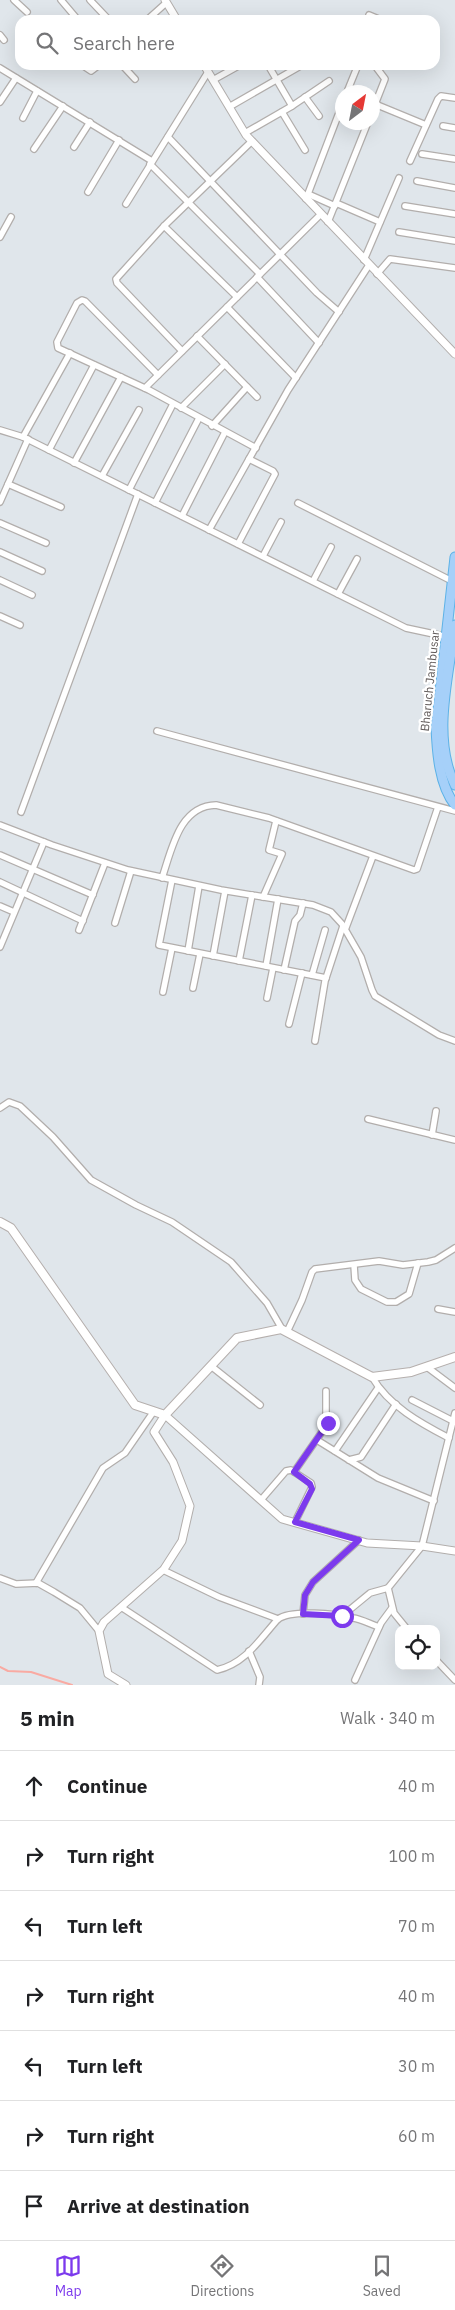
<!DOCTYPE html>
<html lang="en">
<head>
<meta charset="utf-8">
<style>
	:root { --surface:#fff; --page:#f2f2f2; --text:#202124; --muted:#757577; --line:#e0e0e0; --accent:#7c3aed }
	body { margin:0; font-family:"IBM Plex Sans",sans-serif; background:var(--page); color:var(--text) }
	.controls { position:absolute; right:15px; bottom:15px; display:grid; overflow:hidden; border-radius:10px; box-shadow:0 5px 20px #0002 }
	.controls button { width:45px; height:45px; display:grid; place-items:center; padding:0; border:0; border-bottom:1px solid var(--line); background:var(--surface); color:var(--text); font:25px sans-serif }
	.compass { position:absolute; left:335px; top:85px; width:45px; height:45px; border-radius:50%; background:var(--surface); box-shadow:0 5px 20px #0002; rotate:32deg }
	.stop { position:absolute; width:15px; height:15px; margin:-11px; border:4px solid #7c3aed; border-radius:50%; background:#fff }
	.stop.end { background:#7c3aed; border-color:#fff; box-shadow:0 1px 5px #0008 }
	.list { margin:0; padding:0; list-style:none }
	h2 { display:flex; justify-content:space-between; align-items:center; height:65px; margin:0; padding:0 20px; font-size:21px }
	h2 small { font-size:16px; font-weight:400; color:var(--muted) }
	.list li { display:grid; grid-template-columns:32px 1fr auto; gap:15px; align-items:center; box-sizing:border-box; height:70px; padding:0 20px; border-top:1px solid var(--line) }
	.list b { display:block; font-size:19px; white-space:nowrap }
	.list em { font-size:16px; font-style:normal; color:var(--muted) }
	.icon { flex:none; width:28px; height:28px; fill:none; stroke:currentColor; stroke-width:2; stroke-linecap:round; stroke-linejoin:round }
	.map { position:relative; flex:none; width:455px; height:1685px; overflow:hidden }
	.search { position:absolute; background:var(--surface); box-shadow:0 5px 20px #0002; left:15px; right:15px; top:15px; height:55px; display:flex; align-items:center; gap:12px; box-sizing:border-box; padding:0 18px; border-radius:15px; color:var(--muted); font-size:19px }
	.sheet { height:555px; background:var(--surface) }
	nav { display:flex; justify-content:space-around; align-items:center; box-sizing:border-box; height:70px; border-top:1px solid var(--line); background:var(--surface); font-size:14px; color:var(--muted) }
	nav a { display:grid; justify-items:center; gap:2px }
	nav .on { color:var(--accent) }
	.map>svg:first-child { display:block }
</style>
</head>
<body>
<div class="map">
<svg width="455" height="1685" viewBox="0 0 455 1685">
	<rect width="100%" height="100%" fill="#e0e6eb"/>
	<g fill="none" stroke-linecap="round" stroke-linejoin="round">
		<path stroke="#f9aaa2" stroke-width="2" d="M0 1667 8 1671 31 1672 72 1685"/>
		<defs>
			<g id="minor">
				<path d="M14 0 27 12"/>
				<path d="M61 0 78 20"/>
				<path d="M90 0 109 20"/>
				<path d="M369 15 381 20"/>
				<path d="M147 20 166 3"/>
				<path d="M0 35 4 40"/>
				<path d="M82 65 91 71 99 65"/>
				<path d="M122 65 135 79"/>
				<path d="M268 65 292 106"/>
				<path d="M0 68 152 161"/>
				<path d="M213 80 240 65"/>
				<path d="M347 92 358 65"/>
				<path d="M305 97 319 116"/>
				<path d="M0 102 16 78"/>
				<path d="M375 104 426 125"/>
				<path d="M229 107 302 65"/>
				<path d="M282 112 305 150"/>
				<path d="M372 112 385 79 376 67"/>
				<path d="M23 118 37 91"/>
				<path d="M443 126 455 128"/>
				<path d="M245 133 292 106 329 81"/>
				<path d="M168 137 317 293 339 312"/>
				<path d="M74 147 90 122"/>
				<path d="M34 149 63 106"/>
				<path d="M422 154 455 159"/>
				<path d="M410 161 438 99 441 96 455 98"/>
				<path d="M150 164 260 274"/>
				<path d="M417 181 455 188"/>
				<path d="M88 192 119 140"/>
				<path d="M308 194 335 206"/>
				<path d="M306 199 342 105"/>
				<path d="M336 203 380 222"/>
				<path d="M126 204 208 72"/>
				<path d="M405 206 455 214"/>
				<path d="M328 222 368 122"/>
				<path d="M164 226 237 297"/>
				<path d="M399 232 455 241"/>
				<path d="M0 237 11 217"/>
				<path d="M364 260 399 178"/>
				<path d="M377 274 390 259 455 268"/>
				<path d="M257 277 319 343"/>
				<path d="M227 307 296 378"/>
				<path d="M197 336 257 397"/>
				<path d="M182 351 117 283 116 279 164 226 252 141"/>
				<path d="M158 375 85 301 82 300 77 303 57 342 58 348 149 390 256 448"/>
				<path d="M145 388 321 214"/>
				<path d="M181 408 225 364"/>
				<path d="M212 426 247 387"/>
				<path d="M0 430 23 437 406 628 448 637"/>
				<path d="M23 437 70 353"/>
				<path d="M49 450 94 365"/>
				<path d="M74 463 121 377"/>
				<path d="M102 476 139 410"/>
				<path d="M8 484 61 507"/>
				<path d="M129 490 173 404"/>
				<path d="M0 502 28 439"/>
				<path d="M155 503 199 418"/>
				<path d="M298 503 452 581"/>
				<path d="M182 516 225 432"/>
				<path d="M0 523 46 543"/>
				<path d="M209 530 288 390 369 265"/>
				<path d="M238 544 275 474 273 471 249 459"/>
				<path d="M0 552 42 571"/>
				<path d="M263 556 281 522"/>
				<path d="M0 580 32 595"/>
				<path d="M313 581 331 547"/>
				<path d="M338 594 357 559"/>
				<path d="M0 616 20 625"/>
				<path d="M157 731 455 811"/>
				<path d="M21 812 138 494"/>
				<path d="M0 825 52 845 128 870 221 890 313 905 331 912 342 924 361 957 372 990 375 996 439 1035 455 1041"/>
				<path d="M0 855 93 895"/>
				<path d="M162 878C172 849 179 806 216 805L269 818 414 870 417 869 438 807"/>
				<path d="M172 880 159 945 326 978"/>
				<path d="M0 882 83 921"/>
				<path d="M263 897 282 854 269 850 276 821"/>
				<path d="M0 906 14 912"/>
				<path d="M115 923 131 871"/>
				<path d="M79 930 105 863"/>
				<path d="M345 930 373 856"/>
				<path d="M0 947 44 842"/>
				<path d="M188 951 199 886"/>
				<path d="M213 956 225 891"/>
				<path d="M239 961 252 895"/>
				<path d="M266 966 278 899"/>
				<path d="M284 970 295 921 300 915 303 903"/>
				<path d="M312 975 325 930"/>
				<path d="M193 988 200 954"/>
				<path d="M163 992 172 948"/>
				<path d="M267 998 273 968"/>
				<path d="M289 1024 302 973"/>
				<path d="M315 1041 325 981 343 926"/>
				<path d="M0 1108 9 1102 20 1106 53 1137 91 1180 136 1205 172 1222 231 1262 267 1303 282 1329"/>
				<path d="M368 1119 455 1140"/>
				<path d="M432 1135 436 1111"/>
				<path d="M354 1265 355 1280 361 1289 387 1302H396L409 1294 418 1263"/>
				<path d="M438 1309 455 1312"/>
				<path d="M287 1332 302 1300 312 1272 315 1269 379 1261 403 1265 428 1262 436 1260 455 1248"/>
				<path d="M211 1366 260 1405"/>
				<path d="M427 1367 455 1388"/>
				<path d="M372 1377C389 1406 420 1423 449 1438"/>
				<path d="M412 1400 453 1421"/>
				<path d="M317 1440 378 1478 434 1501"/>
				<path d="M335 1451 378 1388"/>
				<path d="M349 1460 361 1457 396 1404"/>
				<path d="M294 1472 326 1426V1391"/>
				<path d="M261 1500 286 1471 291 1470 311 1483 312 1487 295 1522"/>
				<path d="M163 1570 219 1597 278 1619"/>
				<path d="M0 1578 16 1584 38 1583 54 1592 80 1608 99 1631"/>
				<path d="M36 1583 103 1468 125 1453 154 1411"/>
				<path d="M121 1607 217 1670C245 1664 260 1639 278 1619 292 1609 336 1614 353 1618 361 1619 370 1624 379 1627"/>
				<path d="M303 1614 305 1595 313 1582 359 1540"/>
				<path d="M342 1616 370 1593 388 1588"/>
				<path d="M407 1629 394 1613 388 1588 422 1546 455 1413"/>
				<path d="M249 1651 260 1677 259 1685"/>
				<path d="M436 1660 455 1680"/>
				<path d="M355 1680 381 1623 392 1608"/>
			</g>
			<g id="tertiary">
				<path d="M165 0 177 20"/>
				<path d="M204 65 246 135 455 354"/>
				<path d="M126 1685 108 1674 99 1631 104 1622 164 1569 182 1541 190 1506 173 1462 154 1432 165 1415 282 1519 367 1543 422 1546 455 1551"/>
			</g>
			<path id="secondary" d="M0 1222 11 1228 135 1405 165 1415 237 1338 281 1329 372 1377 411 1372 455 1357"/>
			<g id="primary">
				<path d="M455 557 436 727C437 751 439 785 455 805"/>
				<path d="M455 625C449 676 431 737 455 785"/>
			</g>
		</defs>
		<use href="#minor" stroke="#b2aeac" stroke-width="8"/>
		<use href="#tertiary" stroke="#b2aeac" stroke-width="9"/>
		<use href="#secondary" stroke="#b5afad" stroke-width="10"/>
		<use href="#primary" stroke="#5cb2e7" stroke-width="11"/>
		<use href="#minor" stroke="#fff" stroke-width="5.5"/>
		<use href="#tertiary" stroke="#fff" stroke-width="7"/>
		<use href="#secondary" stroke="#fff" stroke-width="8"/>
		<use href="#primary" stroke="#a6d0f9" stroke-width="9"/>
	</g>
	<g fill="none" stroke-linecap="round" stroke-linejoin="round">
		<path stroke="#7c3aed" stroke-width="6" d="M328 1423 294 1472 310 1484 312 1489 295 1522 359 1540 313 1582 305 1595 303 1614 342 1616"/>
	</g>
	<g text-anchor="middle" stroke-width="4.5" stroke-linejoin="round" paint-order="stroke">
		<g font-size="12" fill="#605a59" stroke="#fff">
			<text transform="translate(430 681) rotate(-84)" y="4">Bharuch Jambusar</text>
		</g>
	</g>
</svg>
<div class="controls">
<button><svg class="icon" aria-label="locate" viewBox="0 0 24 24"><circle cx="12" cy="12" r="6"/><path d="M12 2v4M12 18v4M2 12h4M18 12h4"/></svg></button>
</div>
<svg class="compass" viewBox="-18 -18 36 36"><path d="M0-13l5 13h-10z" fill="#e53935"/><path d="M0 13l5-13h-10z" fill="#757577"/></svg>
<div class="stop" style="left:342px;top:1616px"></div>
<div class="stop end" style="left:328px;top:1423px"></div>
<div class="search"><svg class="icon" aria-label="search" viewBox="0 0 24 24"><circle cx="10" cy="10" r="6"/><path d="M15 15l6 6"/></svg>Search here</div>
</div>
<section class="sheet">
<h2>5 min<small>Walk · 340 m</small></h2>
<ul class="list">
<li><svg class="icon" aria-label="ahead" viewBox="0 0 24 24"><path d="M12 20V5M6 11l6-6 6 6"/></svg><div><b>Continue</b></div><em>40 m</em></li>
<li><svg class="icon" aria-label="right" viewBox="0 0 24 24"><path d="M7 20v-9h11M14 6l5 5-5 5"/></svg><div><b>Turn right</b></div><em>100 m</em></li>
<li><svg class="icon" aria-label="left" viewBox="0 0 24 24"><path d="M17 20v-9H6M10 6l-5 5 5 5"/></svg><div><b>Turn left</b></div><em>70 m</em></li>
<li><svg class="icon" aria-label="right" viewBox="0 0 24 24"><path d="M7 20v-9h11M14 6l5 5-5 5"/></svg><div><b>Turn right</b></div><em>40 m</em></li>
<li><svg class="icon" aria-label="left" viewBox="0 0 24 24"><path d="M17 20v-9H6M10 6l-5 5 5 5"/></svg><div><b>Turn left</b></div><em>30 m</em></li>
<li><svg class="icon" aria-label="right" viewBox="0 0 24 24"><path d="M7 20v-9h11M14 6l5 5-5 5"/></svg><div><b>Turn right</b></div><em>60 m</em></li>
<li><svg class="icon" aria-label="arrive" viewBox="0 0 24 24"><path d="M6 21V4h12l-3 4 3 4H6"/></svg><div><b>Arrive at destination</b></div></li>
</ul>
</section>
<nav>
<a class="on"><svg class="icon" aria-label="map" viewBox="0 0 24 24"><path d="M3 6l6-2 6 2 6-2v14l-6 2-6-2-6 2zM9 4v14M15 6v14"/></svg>Map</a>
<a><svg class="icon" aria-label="directions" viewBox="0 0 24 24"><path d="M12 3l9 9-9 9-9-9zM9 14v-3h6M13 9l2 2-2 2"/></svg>Directions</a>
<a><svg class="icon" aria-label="saved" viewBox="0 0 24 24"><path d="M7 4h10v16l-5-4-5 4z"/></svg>Saved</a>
</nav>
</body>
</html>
